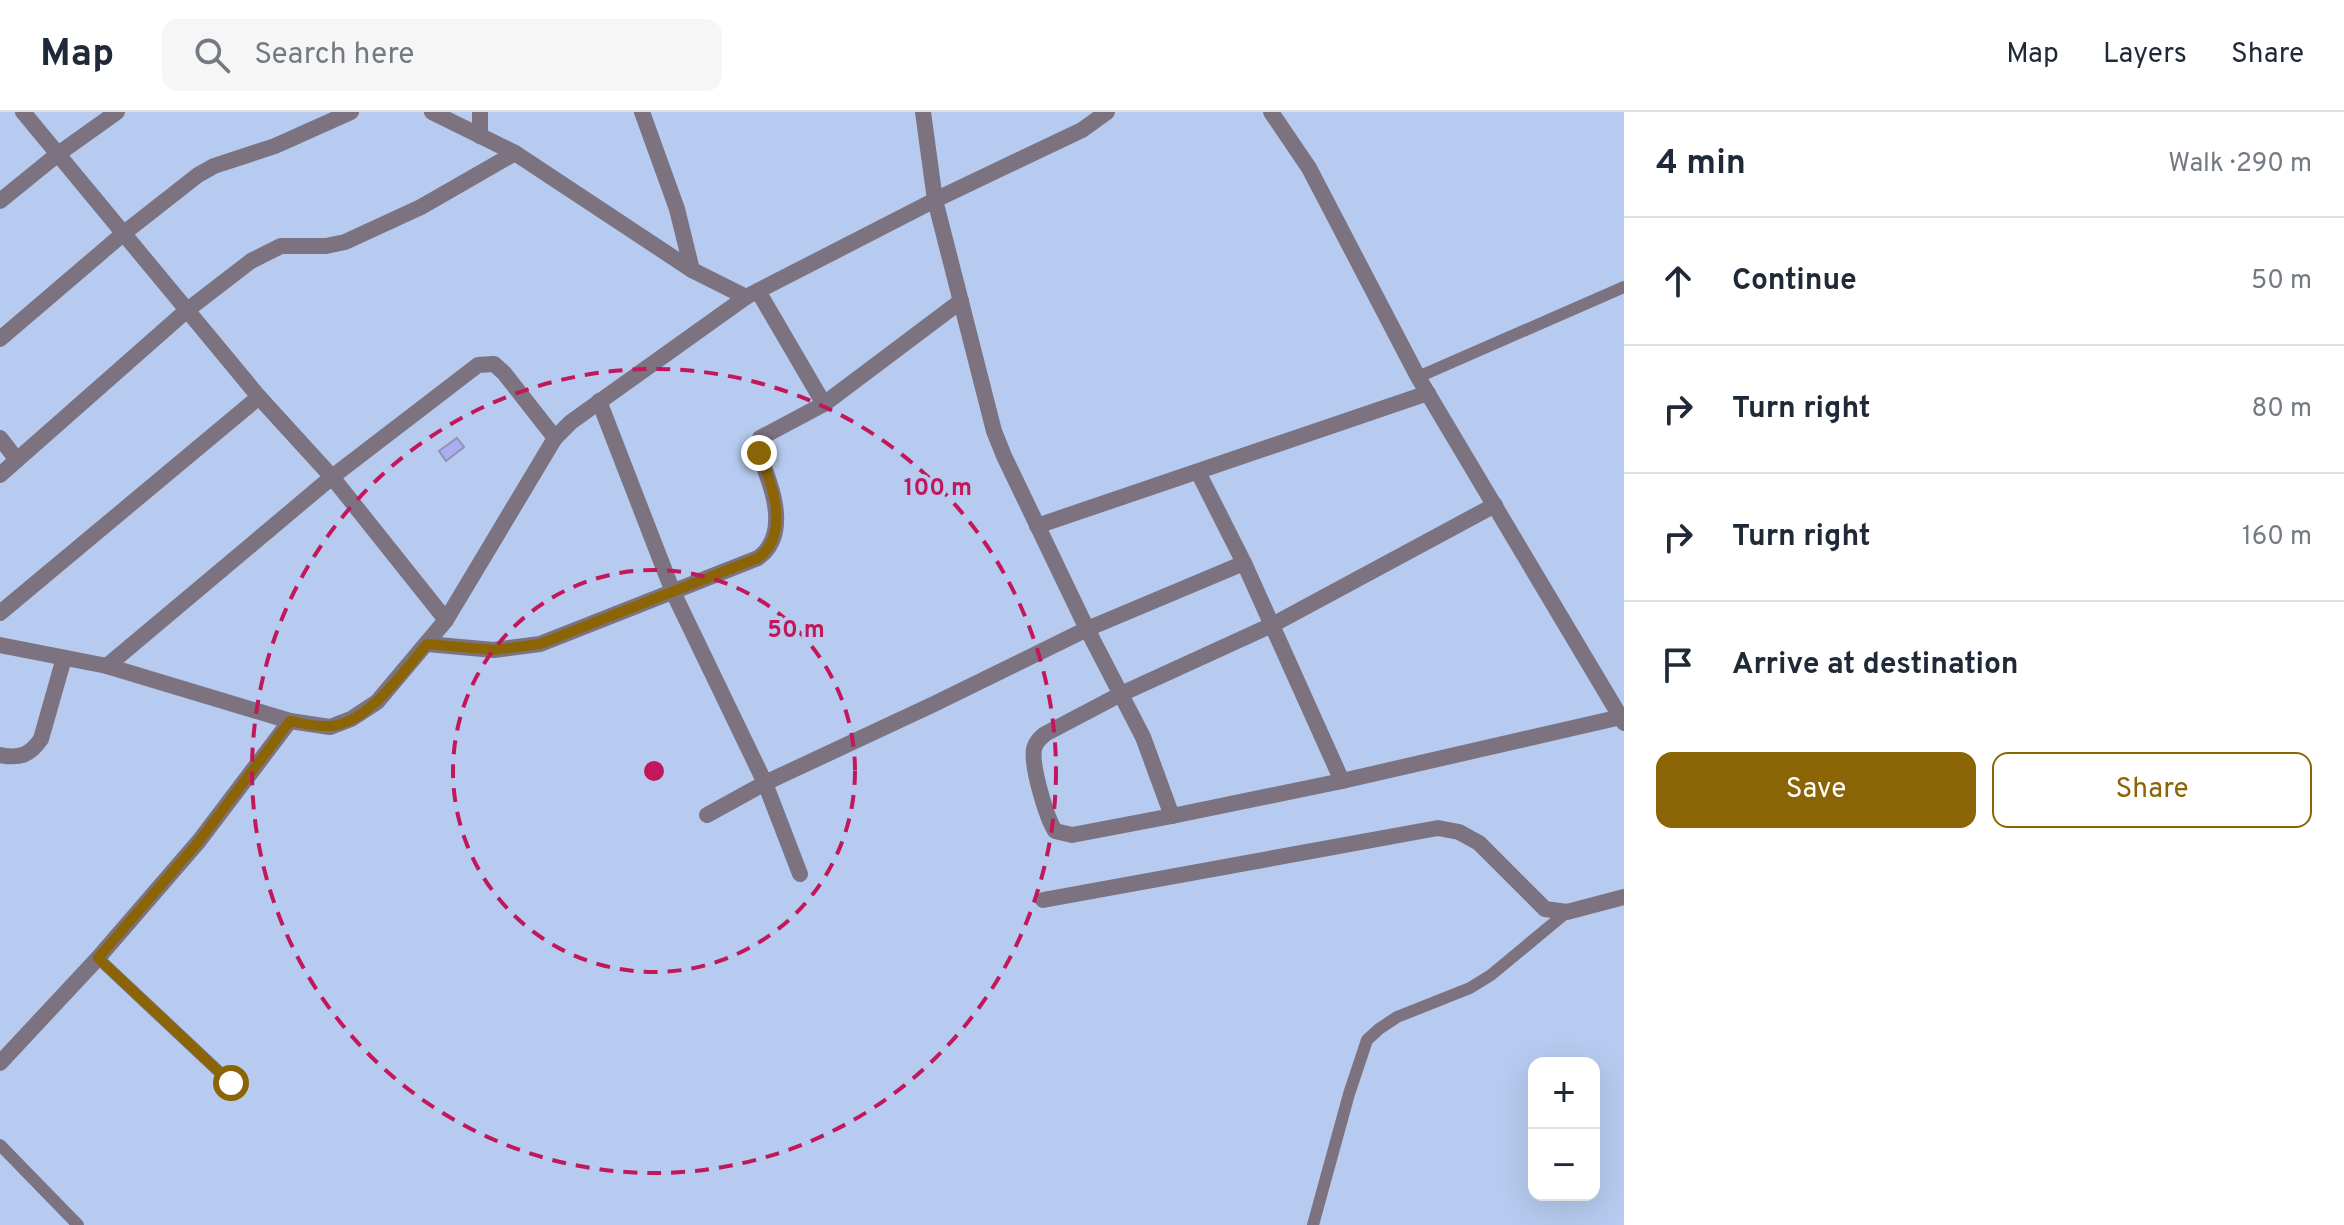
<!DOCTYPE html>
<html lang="en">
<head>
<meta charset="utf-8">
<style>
	:root { --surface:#fff; --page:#f6f6f7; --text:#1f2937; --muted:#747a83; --line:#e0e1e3; --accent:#8b6405 }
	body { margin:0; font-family:Overpass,sans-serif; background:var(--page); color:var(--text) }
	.controls { position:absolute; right:24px; bottom:24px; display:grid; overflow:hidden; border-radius:16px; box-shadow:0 8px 32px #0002 }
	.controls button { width:72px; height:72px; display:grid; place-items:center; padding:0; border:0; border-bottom:2px solid var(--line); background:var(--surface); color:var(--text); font:40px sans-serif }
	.stop { position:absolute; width:24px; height:24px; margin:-18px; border:6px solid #8b6405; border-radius:50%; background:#fff }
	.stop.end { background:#8b6405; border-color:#fff; box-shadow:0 2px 8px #0008 }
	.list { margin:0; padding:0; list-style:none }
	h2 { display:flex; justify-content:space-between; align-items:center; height:104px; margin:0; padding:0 32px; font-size:34px }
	h2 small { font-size:26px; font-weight:400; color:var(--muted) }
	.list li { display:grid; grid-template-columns:52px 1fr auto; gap:24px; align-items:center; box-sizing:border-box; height:128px; padding:0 32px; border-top:2px solid var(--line) }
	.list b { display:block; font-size:30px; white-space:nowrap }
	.list em { font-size:26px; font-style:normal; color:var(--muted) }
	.actions { display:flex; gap:16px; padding:24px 32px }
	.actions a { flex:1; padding:18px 0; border:2px solid var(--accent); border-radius:16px; text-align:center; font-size:28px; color:var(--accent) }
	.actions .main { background:var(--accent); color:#fff }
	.icon { flex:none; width:44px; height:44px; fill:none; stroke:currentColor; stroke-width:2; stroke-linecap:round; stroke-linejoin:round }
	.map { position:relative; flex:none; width:1624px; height:1113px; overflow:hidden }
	header { display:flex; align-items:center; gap:48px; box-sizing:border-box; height:112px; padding:0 40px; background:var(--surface); border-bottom:2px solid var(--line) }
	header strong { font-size:38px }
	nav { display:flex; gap:44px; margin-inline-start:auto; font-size:28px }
	.search { width:560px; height:72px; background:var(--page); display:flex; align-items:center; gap:20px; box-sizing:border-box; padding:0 28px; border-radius:16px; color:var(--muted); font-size:30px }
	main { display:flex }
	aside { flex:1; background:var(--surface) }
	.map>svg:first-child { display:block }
</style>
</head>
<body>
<header>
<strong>Map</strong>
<div class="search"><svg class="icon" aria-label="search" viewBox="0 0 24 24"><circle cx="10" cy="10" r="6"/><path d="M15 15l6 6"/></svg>Search here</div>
<nav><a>Map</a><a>Layers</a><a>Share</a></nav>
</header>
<main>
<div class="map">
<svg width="1624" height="1113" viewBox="0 0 1624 1113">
	<rect width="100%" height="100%" fill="#b6cbef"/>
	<path fill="#aaaef1" stroke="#9093b8" stroke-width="2" d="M457 326 464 335 446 349 439 339Z"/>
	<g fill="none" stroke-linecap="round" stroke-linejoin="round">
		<g stroke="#7d727f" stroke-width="12">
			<path d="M1418 265 1624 175"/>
			<path d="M98 846 231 971"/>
			<path d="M0 1033 78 1113"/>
			<path d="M1313 1113 1349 982 1367 928 1379 917 1397 905 1470 876 1491 863 1567 800"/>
		</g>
		<g stroke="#7d727f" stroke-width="16">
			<path d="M23 0 259 285 332 365 446 508"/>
			<path d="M432 0 515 41 692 158 746 185"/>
			<path d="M480 0V24"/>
			<path d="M642 0 677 97 692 158"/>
			<path d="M923 0 935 88 994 319 1004 344 1087 517 1143 625 1172 704"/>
			<path d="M1271 0 1309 56 1418 265 1624 611"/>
			<path d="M0 89 58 42 117 0"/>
			<path d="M758 179 824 292"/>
			<path d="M0 227 124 121 198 63 214 54 275 34 351 0"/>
			<path d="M599 289 673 480 765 671 800 762"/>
			<path d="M0 326 17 348"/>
			<path d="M1198 360 1244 451"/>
			<path d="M0 363 186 199 251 149 281 134H326L345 130 421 95 515 41"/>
			<path d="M1495 393 1274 512 1121 582 1045 622C1039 627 1036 630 1034 637 1031 654 1046 704 1055 719L1072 723 1172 704 1342 669 1621 605"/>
			<path d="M1037 414 1428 281"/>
			<path d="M0 501 259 285"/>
			<path d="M427 532 494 538 540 532 758 446C793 421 769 366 756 335L760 326 824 292 961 189"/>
			<path d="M0 533 107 554 290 609 330 615 351 607 377 590 446 508 555 326 571 310 746 185 935 88 1082 18 1107 0"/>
			<path d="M107 554 332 365 478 253 494 252 504 261 555 326"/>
			<path d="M0 643C20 647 30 643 41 627L64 546"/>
			<path d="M707 703 765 671 934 592 1087 517 1244 451 1342 669"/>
			<path d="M1043 788 1438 716 1459 720 1479 731 1545 797 1567 800 1624 785"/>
			<path d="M0 951 98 846 199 729 290 609"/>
		</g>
	</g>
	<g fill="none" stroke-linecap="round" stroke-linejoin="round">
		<path stroke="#8b6405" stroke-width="10" d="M231 971 98 846 199 729 290 609C302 611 316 615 328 614 366 614 404 559 427 532L494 538 540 532 758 446C791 422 772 371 759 341"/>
	</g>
	<g fill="none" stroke="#c2185b" stroke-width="4" stroke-dasharray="14 10">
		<circle cx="654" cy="659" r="201"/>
		<circle cx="654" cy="659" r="402"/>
	</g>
	<circle cx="654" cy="659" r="12" fill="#c2185b" stroke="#b6cbef" stroke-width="4"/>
	<g font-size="24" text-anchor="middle" font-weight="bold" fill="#c2185b" stroke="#b6cbef" stroke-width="8" stroke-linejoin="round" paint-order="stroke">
		<text x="938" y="383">100 m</text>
		<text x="796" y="525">50 m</text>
	</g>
</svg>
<div class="controls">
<button>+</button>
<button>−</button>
</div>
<div class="stop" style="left:231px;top:971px"></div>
<div class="stop end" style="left:759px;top:341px"></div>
</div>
<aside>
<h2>4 min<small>Walk · 290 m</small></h2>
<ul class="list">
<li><svg class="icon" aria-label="ahead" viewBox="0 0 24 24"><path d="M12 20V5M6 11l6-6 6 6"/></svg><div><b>Continue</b></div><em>50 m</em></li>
<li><svg class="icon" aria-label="right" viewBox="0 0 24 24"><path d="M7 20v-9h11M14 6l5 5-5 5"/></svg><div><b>Turn right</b></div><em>80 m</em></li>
<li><svg class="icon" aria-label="right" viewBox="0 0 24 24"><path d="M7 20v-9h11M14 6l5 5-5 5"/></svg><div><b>Turn right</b></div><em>160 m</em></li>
<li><svg class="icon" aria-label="arrive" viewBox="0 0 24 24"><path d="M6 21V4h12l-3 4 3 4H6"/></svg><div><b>Arrive at destination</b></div></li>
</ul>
<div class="actions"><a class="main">Save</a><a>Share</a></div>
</aside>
</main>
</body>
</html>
